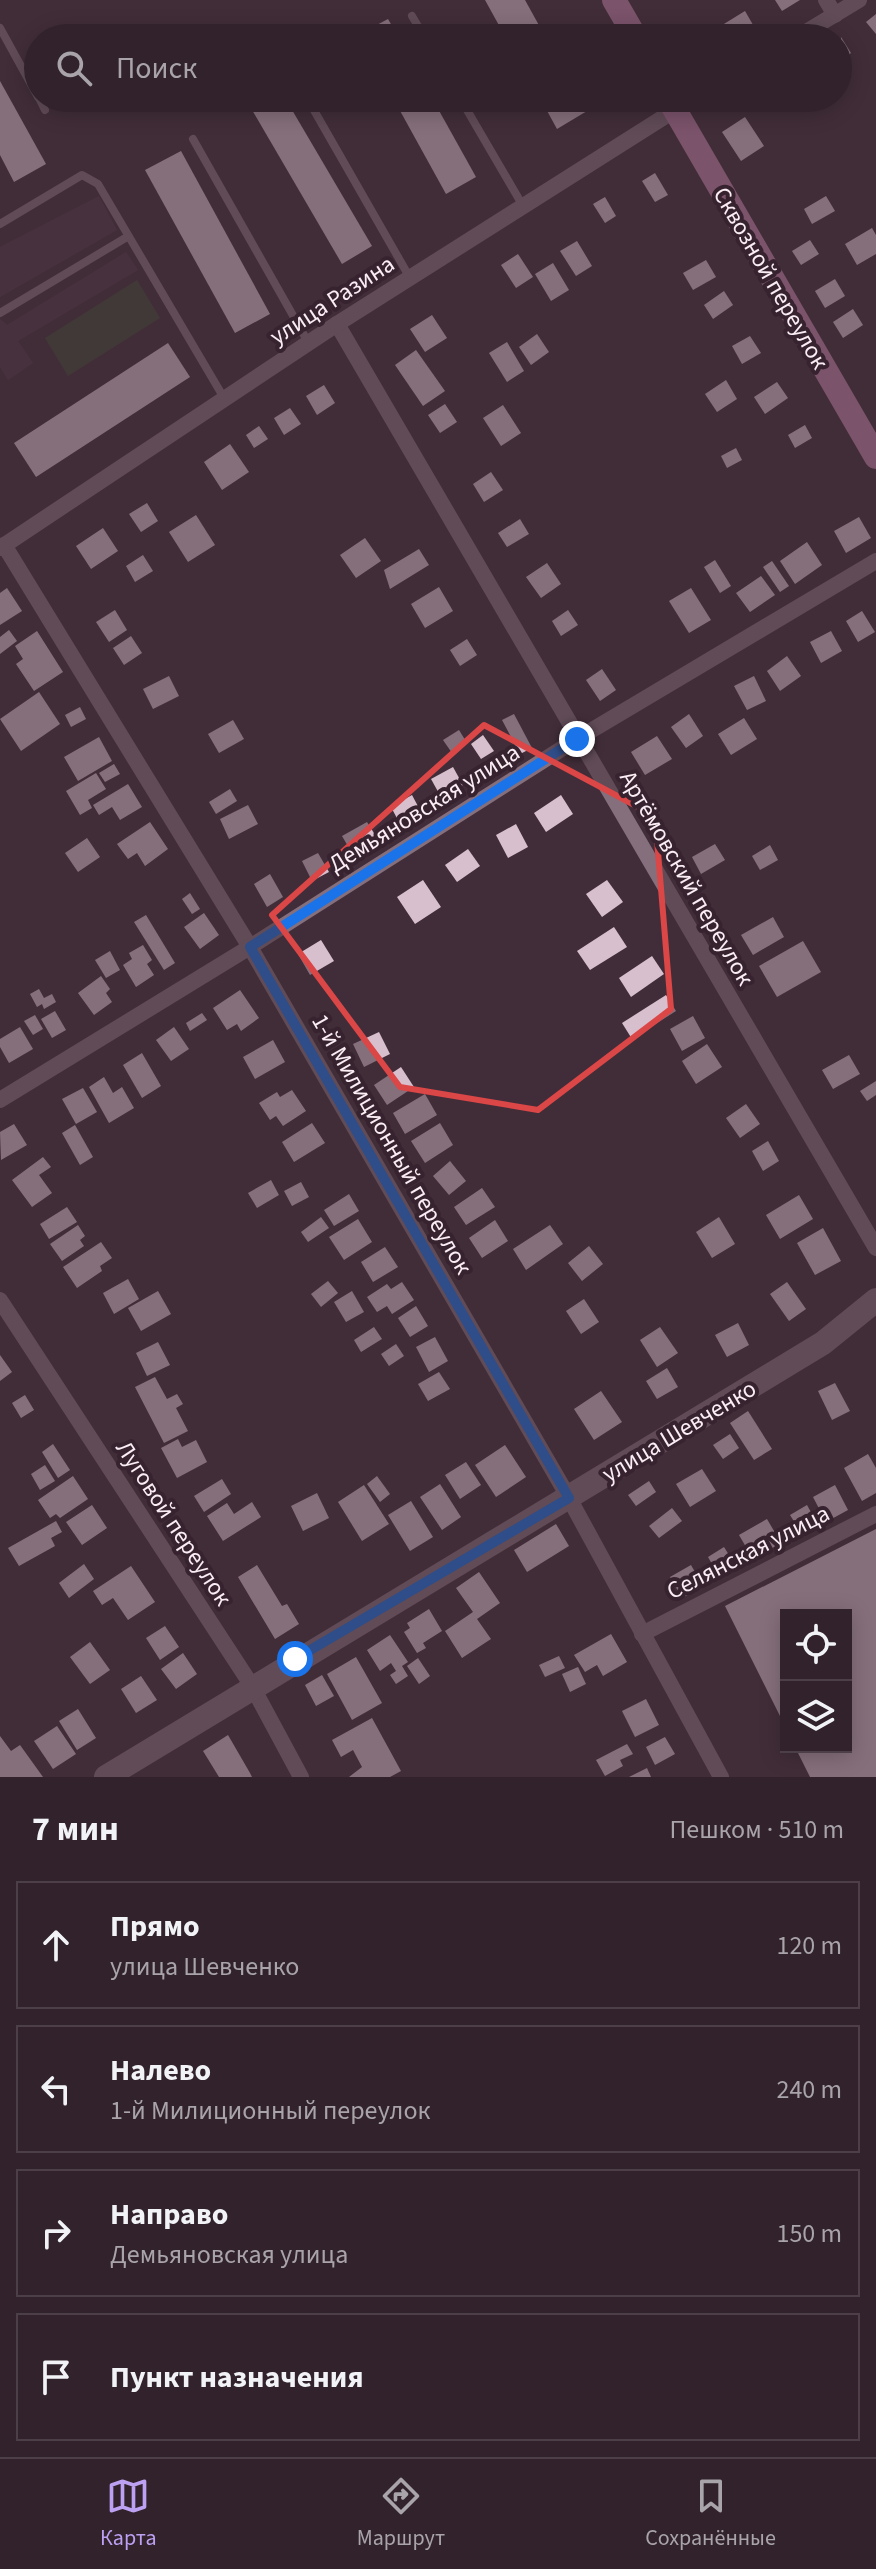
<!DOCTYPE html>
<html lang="ru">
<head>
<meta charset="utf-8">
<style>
	:root { --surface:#31222b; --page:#392a33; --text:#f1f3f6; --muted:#a8a4a9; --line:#4c3f47; --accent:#bca0f2 }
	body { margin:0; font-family:"Source Sans 3",sans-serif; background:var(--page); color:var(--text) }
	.controls { position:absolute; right:24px; bottom:24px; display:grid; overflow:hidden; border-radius:0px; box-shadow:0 4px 20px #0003 }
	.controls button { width:72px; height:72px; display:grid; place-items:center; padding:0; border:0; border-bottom:2px solid var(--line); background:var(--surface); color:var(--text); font:40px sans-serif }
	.stop { position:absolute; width:24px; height:24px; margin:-18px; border:6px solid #1a73e8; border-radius:50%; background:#fff }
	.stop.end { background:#1a73e8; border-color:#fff; box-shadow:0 2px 8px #0008 }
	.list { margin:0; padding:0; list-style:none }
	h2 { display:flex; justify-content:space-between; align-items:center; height:104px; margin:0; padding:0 32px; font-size:34px }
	h2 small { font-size:26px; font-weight:400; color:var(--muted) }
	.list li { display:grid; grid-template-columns:52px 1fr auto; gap:24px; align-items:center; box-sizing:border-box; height:128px; margin:0 16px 16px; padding:0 16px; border:2px solid var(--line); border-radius:0px }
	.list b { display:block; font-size:30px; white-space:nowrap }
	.list p { margin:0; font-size:26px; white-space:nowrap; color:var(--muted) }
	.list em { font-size:26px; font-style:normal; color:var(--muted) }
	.icon { flex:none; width:44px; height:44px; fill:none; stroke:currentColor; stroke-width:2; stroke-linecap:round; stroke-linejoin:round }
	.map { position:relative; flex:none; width:876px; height:1777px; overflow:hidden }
	.search { position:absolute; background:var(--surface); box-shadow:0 4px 20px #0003; left:24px; right:24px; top:24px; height:88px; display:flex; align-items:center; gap:20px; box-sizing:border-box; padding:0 28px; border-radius:44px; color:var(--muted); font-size:30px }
	.sheet { height:680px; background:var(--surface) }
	nav { display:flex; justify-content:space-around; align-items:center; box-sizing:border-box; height:112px; border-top:2px solid var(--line); background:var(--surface); font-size:22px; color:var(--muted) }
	nav a { display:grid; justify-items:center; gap:4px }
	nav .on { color:var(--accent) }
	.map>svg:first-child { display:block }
</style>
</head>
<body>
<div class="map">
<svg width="876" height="1777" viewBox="0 0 876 1777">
	<rect width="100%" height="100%" fill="#412d39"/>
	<g fill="#503746">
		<path d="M99 196 117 230 0 297V247Z"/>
		<path d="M126 252 138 270 18 341 33 363 8 380 0 367V319L7 325Z"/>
	</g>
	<path fill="#414835" d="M137 280 160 318 68 376 45 338Z"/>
	<g fill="#d8bfcd">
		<path d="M485 0H525L546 38H506Z"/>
		<path d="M775 0H800L782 11Z"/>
		<path d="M745 11 756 30 744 38H726L719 27Z"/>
		<path d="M876 14V34L866 22Z"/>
		<path d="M388 19 399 38H360L358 35Z"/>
		<path d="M841 37 851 53 843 59 850 70 840 77Z"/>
		<path d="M0 81 46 164 14 182 0 155Z"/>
		<path d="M256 98H285L372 246 342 264 248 103Z"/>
		<path d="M393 98H432L476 177 446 194Z"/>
		<path d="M540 98H580L587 111 557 129Z"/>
		<path d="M745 117 764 146 741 161 722 132Z"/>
		<path d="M181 151 270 314 235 333 145 170Z"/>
		<path d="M655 173 668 195 655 202 642 181Z"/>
		<path d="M826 196 835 211 812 224 804 209Z"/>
		<path d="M605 197 616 216 605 223 593 204Z"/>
		<path d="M872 228 876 235V254L857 265 845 244Z"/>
		<path d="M810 240 819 254 801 265 792 251Z"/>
		<path d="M577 241 592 266 576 276 560 251Z"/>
		<path d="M518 254 533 277 516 288 501 265Z"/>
		<path d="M706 260 716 277 693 290 683 273Z"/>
		<path d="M553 263 569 290 551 301 535 274Z"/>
		<path d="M835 279 845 296 825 308 815 291Z"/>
		<path d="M724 291 733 305 713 319 704 305Z"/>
		<path d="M853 309 863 325 843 338 833 322Z"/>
		<path d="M432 315 447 338 425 352 410 329Z"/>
		<path d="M537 334 549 352 531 365 519 347Z"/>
		<path d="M750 336 761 353 742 364 732 346Z"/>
		<path d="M507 342 524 371 507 382 489 353Z"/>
		<path d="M168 343 190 377 36 477 14 443Z"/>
		<path d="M416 350 445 391 423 406 395 365Z"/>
		<path d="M726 380 737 399 717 412 705 394Z"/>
		<path d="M777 382 788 398 765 414 754 397Z"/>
		<path d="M324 385 335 403 317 415 306 396Z"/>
		<path d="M445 404 457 422 440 433 428 415Z"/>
		<path d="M503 405 521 433 501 446 483 418Z"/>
		<path d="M290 408 301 424 284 435 274 418Z"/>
		<path d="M805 425 812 438 795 448 788 435Z"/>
		<path d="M259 426 268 439 254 448 246 435Z"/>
		<path d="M230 444 249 472 222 490 204 462Z"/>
		<path d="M736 448 742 460 727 468 721 456Z"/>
		<path d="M491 472 503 490 484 502 473 484Z"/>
		<path d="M147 503 158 521 141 532 129 514Z"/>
		<path d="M196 515 215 545 188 562 169 532Z"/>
		<path d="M859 517 871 538 846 553 834 531Z"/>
		<path d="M520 519 529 534 507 547 498 533Z"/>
		<path d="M103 528 118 551 91 569 76 546Z"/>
		<path d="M365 538 381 561 356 578 340 555Z"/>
		<path d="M807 542 822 565 795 584 780 561Z"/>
		<path d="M419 549 429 565 390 589 384 570Z"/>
		<path d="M143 555 153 571 135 582 126 566Z"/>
		<path d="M715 560 731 586 720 593 704 567Z"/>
		<path d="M772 561 789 586 780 592 763 567Z"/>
		<path d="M547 563 561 584 541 598 526 577Z"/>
		<path d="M761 576 775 595 750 612 736 593Z"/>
		<path d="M439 587 453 611 425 628 411 604Z"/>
		<path d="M7 588 22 611 0 625V593Z"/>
		<path d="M691 588 711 620 689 633 669 601Z"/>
		<path d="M115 610 127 630 109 642 96 622Z"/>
		<path d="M568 610 578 625 561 636 552 621Z"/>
		<path d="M862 611 875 632 858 642 846 621Z"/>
		<path d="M9 630 17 641 0 654V637Z"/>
		<path d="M37 631 63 672 34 691 16 664 23 659 15 646Z"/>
		<path d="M831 631 842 651 821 663 810 642Z"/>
		<path d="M131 636 142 653 124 665 113 648Z"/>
		<path d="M467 639 477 655 460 666 450 650Z"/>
		<path d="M787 656 801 676 780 691 767 671Z"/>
		<path d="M602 669 616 690 600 701 586 680Z"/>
		<path d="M169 676 179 696 153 709 143 689Z"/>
		<path d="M754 676 766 701 747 710 734 686Z"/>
		<path d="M39 692 60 724 21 751 0 719Z"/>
		<path d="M80 707 86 719 71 727 65 715Z"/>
		<path d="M514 714 532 748 520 754 502 720Z"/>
		<path d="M689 714 703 736 686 748 671 727Z"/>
		<path d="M744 718 757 739 731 755 718 734Z"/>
		<path d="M233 720 244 739 219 753 208 734Z"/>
		<path d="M459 730 467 743 452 753 443 740Z"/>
		<path d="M483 735 494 751 481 759 471 744Z"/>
		<path d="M657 736 672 759 645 775 631 752Z"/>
		<path d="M99 737 112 761 78 781 64 757Z"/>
		<path d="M114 764 120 774 105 782 99 773Z"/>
		<path d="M453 767 463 785 441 797 431 779Z"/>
		<path d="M96 773 106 789 88 800 92 808 80 815 66 791Z"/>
		<path d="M128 784 142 807 120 820 112 807 99 815 93 805Z"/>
		<path d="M230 789 237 801 216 814 209 802Z"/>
		<path d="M412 795 420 810 399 822 391 807Z"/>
		<path d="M561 795 573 814 546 832 534 813Z"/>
		<path d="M248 805 258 824 229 839 220 819Z"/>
		<path d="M150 822 168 849 145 866 137 853 128 859 117 844Z"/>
		<path d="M367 822 377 838 352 853 342 836Z"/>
		<path d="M516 824 528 847 508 858 496 835Z"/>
		<path d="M87 838 100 857 78 872 65 853Z"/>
		<path d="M715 844 725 860 701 874 692 857Z"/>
		<path d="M770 845 778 860 760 870 752 856Z"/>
		<path d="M468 849 480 866 457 882 445 865Z"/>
		<path d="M318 853 329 872 312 881 302 861Z"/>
		<path d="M270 874 283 897 267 907 254 884Z"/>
		<path d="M423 880 441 907 415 924 397 897Z"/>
		<path d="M607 880 623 902 602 917 586 894Z"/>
		<path d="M190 893 200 909 192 914 182 899Z"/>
		<path d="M204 913 219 935 200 949 184 927Z"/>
		<path d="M146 915 175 963 164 970 134 922Z"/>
		<path d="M773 917 784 937 753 955 741 935Z"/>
		<path d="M614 927 627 947 590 970 577 951Z"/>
		<path d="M321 940 334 961 310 975 298 954Z"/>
		<path d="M803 941 821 972 777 997 759 966Z"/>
		<path d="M143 945 152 960 147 964 154 975 136 987 123 965 132 959 129 953Z"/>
		<path d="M110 951 120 970 106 978 95 960Z"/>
		<path d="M652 956 664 974 631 997 619 978Z"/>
		<path d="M101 976 110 989 106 993 112 1002 94 1015 78 993Z"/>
		<path d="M39 989 44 998 52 994 56 1002 44 1009 42 1004 37 1007 30 994Z"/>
		<path d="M240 990 259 1018 241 1031 237 1024 227 1030 213 1008Z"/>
		<path d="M666 995 676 1011 632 1039 622 1023Z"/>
		<path d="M55 1011 66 1030 52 1038 41 1019Z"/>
		<path d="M202 1013 207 1020 190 1031 186 1023Z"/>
		<path d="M35 1015 43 1029 33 1035 24 1021Z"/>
		<path d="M693 1016 705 1038 682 1051 670 1029Z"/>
		<path d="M20 1027 33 1049 9 1063 0 1047V1039Z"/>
		<path d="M174 1027 189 1049 171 1061 156 1040Z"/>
		<path d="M379 1032 390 1054 364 1067 353 1044Z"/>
		<path d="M273 1040 285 1062 255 1079 243 1057Z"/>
		<path d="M707 1044 722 1067 696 1084 682 1061Z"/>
		<path d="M142 1053 161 1086 142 1098 123 1065Z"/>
		<path d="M849 1055 860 1074 833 1089 822 1070Z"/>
		<path d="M401 1067 414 1087 387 1105 374 1085Z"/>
		<path d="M104 1077 113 1093 122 1087 134 1108 109 1123 89 1087Z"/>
		<path d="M876 1081V1095L867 1101 860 1091Z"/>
		<path d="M83 1088 97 1112 76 1124 62 1099Z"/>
		<path d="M292 1090 306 1111 283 1126 276 1116 270 1120 259 1103 277 1092 280 1097Z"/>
		<path d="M425 1094 437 1115 405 1134 393 1113Z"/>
		<path d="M746 1104 760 1124 740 1138 726 1118Z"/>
		<path d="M312 1123 325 1143 294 1162 282 1142Z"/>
		<path d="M440 1123 453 1145 425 1163 411 1141Z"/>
		<path d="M14 1124 27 1145 1 1160 0 1132Z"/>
		<path d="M75 1125 93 1157 80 1165 62 1133Z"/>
		<path d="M768 1141 779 1161 763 1171 752 1151Z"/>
		<path d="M43 1157 51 1167 39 1175 52 1193 32 1207 12 1180Z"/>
		<path d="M450 1161 466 1181 449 1195 433 1176Z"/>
		<path d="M271 1180 279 1195 257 1208 248 1193Z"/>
		<path d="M301 1182 309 1197 292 1206 284 1191Z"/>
		<path d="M482 1188 495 1207 466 1225 454 1207Z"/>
		<path d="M349 1194 359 1211 334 1226 324 1210Z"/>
		<path d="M799 1195 813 1219 780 1239 766 1215Z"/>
		<path d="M67 1207 77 1222 49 1239 40 1224Z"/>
		<path d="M321 1217 329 1228 308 1242 301 1232Z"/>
		<path d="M719 1217 735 1244 712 1258 696 1232Z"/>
		<path d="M358 1219 372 1242 344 1260 329 1237Z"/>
		<path d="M495 1220 508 1241 482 1258 469 1238Z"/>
		<path d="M78 1225 85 1236 80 1240 84 1246 62 1261 50 1244Z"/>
		<path d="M550 1225 563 1244 526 1270 513 1249Z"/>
		<path d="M823 1228 841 1261 815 1275 797 1243Z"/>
		<path d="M101 1242 112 1258 100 1266 102 1271 77 1288 63 1267Z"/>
		<path d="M589 1246 603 1264 582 1281 568 1263Z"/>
		<path d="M385 1247 398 1267 373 1282 361 1262Z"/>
		<path d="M128 1279 139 1299 114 1314 103 1293Z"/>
		<path d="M328 1281 338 1293 321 1307 311 1294Z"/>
		<path d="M402 1282 414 1300 392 1314 387 1306 377 1312 367 1297 387 1284 391 1289Z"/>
		<path d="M787 1282 806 1309 789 1321 770 1294Z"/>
		<path d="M158 1291 171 1314 141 1331 128 1308Z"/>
		<path d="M352 1291 364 1312 346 1322 334 1302Z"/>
		<path d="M584 1299 599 1322 581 1334 566 1311Z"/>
		<path d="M416 1306 428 1326 410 1337 398 1318Z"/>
		<path d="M738 1323 749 1345 727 1357 715 1335Z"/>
		<path d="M374 1327 382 1339 361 1352 354 1340Z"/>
		<path d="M660 1327 678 1353 657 1367 640 1340Z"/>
		<path d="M435 1337 448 1361 429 1372 416 1347Z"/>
		<path d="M158 1342 170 1365 147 1376 136 1353Z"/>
		<path d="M396 1344 404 1356 389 1366 381 1354Z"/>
		<path d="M0 1355 12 1372 0 1381Z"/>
		<path d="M667 1368 678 1387 657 1399 646 1381Z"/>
		<path d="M439 1372 450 1389 428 1401 418 1384Z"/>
		<path d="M155 1377 167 1399 177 1394 183 1404 176 1408 188 1431 164 1443 135 1387Z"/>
		<path d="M835 1383 850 1411 832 1420 818 1391Z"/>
		<path d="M601 1391 622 1422 594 1440 574 1409Z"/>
		<path d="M25 1395 34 1410 21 1418 12 1403Z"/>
		<path d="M748 1411 772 1449 754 1460 730 1423Z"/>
		<path d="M730 1434 739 1448 723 1459 713 1445Z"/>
		<path d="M178 1439 182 1447 196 1440 207 1462 177 1478 161 1448Z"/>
		<path d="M53 1444 70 1470 58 1478 42 1452Z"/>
		<path d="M505 1445 526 1477 496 1497 475 1465Z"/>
		<path d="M868 1454 876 1468V1493L862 1501 844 1468Z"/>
		<path d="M466 1462 481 1485 460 1499 445 1475Z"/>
		<path d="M45 1465 55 1481 40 1490 31 1474Z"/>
		<path d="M702 1469 716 1491 690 1507 676 1484Z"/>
		<path d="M73 1476 88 1499 60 1518 56 1514 50 1518 38 1500Z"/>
		<path d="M377 1476 390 1494 380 1502 367 1484Z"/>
		<path d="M222 1479 231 1494 204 1512 194 1496Z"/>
		<path d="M649 1481 656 1492 636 1506 628 1495Z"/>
		<path d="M440 1484 461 1517 442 1530 420 1497Z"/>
		<path d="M364 1485 389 1524 362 1541 338 1502Z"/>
		<path d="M835 1485 848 1510 826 1522 813 1497Z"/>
		<path d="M317 1493 329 1518 303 1531 291 1506Z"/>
		<path d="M411 1501 433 1537 410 1551 388 1515Z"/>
		<path d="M252 1502 261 1517 223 1541 207 1516 227 1503 234 1514Z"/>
		<path d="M92 1505 107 1528 82 1545 66 1522Z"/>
		<path d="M807 1505 818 1525 802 1534 790 1515Z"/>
		<path d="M672 1508 682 1521 659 1538 649 1526Z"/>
		<path d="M767 1519 781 1543 753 1559 739 1535Z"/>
		<path d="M56 1521 62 1532 51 1538 55 1546 19 1566 8 1548Z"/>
		<path d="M556 1524 569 1546 527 1572 514 1550Z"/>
		<path d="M876 1529V1777H810L795 1747H846V1615H786V1728L725 1606Z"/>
		<path d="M724 1547 737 1568 720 1578 708 1557Z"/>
		<path d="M84 1564 94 1579 69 1598 59 1583Z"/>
		<path d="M257 1565 282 1606 287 1604 299 1624 275 1639 238 1577Z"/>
		<path d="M691 1565 703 1586 682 1598 670 1577Z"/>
		<path d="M131 1566 155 1602 128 1620 113 1598 102 1605 93 1591Z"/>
		<path d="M479 1572 500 1603 477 1619 491 1639 462 1658 445 1631 473 1612 456 1588Z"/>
		<path d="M429 1609 442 1631 423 1643 426 1648 417 1653 404 1632 410 1628 407 1623Z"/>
		<path d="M165 1626 179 1647 160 1660 146 1638Z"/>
		<path d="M611 1634 627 1662 603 1676 597 1665 585 1672 574 1655Z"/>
		<path d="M390 1635 408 1662 402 1666 408 1676 396 1684 390 1675 396 1671 391 1663 380 1671 367 1650Z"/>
		<path d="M90 1642 110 1670 90 1684 70 1657Z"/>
		<path d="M183 1653 197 1674 176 1689 161 1669Z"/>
		<path d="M559 1656 565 1668 545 1677 539 1665Z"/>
		<path d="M356 1657 382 1703 352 1720 327 1674Z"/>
		<path d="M418 1658 430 1676 419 1684 407 1666Z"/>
		<path d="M578 1667 586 1684 570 1692 562 1674Z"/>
		<path d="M322 1675 334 1696 316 1706 305 1685Z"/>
		<path d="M141 1676 157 1700 136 1713 121 1689Z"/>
		<path d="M646 1699 659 1725 635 1737 622 1711Z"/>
		<path d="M78 1709 96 1738 77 1750 59 1721Z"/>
		<path d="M372 1718 401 1771 390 1777H349L362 1767 353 1750 341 1757 332 1740Z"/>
		<path d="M57 1726 76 1754 53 1769 34 1741Z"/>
		<path d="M228 1735 250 1773 252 1777H219L203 1751Z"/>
		<path d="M0 1736 11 1751 20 1745 43 1777H0Z"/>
		<path d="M665 1737 675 1754 655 1765 646 1747Z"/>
		<path d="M627 1744 633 1754 620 1760 623 1766 605 1776 596 1760Z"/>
		<path d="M647 1768 651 1777H629Z"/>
	</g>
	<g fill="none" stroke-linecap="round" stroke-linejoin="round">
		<g stroke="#866f7c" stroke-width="8">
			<path d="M412 16 425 38"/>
			<path d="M0 28 38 97"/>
			<path d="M39 98 45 110"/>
			<path d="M307 98 410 278"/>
			<path d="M460 98 523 206"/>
			<path d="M193 139 308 342"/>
			<path d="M0 224 82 175 98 184 224 398"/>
			<path d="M0 313 127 237"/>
		</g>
		<g stroke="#866f7c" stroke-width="16">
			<path d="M826 0 835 15"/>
			<path d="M796 38 859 0"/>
			<path d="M337 324 876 1248"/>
			<path d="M4 545 250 947 569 1498 721 1777"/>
			<path d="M0 548 337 324 694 98"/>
			<path d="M0 1100 250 947 577 739 876 561"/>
			<path d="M0 1300 252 1686 301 1777"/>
			<path d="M642 1634 876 1514"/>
		</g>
		<path stroke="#866f7c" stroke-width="24" d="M106 1777 823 1343 876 1300"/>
		<g stroke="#c281a8" stroke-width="24">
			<path d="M614 0 636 38"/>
			<path d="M668 98 876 457"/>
		</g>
	</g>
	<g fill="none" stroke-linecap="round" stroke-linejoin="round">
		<path stroke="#1a73e8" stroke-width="10" d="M295 1659 569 1498 250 947 577 739"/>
	</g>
	<path d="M0 0H876V1777H0ZM484 725 655 816 671 1009 538 1110 400 1087 272 915Z" fill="#412d39" fill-opacity=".55" fill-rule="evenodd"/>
	<path fill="none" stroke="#db4647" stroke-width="6" stroke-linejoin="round" d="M484 725 655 816 671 1009 538 1110 400 1087 272 915Z"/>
	<g text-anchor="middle" stroke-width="8" stroke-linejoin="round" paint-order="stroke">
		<g font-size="24" fill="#faedf4" stroke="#37232f">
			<text transform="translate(771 278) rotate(60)" y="8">Сквозной переулок</text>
			<text transform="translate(332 300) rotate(-33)" y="8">улица Разина</text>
			<text transform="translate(424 808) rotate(-32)" y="8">Демьяновская улица</text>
			<text transform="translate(687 878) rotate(60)" y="8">Артёмовский переулок</text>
			<text transform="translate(392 1144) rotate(60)" y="8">1-й Милиционный переулок</text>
			<text transform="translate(679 1431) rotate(-31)" y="8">улица Шевченко</text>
			<text transform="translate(174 1523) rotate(57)" y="8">Луговой переулок</text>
			<text transform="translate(748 1552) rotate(-27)" y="8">Селянская улица</text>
		</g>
	</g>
</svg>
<div class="controls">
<button><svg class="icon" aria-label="locate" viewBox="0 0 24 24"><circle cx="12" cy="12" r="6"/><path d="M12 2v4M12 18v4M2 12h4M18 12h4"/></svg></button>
<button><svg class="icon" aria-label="layers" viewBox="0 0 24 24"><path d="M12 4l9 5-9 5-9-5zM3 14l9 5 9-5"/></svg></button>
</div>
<div class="stop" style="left:295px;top:1659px"></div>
<div class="stop end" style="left:577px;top:739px"></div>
<div class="search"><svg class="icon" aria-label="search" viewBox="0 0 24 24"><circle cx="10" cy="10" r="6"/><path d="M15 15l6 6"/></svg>Поиск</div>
</div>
<section class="sheet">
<h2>7 мин<small>Пешком · 510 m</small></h2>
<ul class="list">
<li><svg class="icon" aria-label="ahead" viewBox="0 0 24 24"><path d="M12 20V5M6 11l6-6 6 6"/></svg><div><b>Прямо</b><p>улица Шевченко</p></div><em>120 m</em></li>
<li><svg class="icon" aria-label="left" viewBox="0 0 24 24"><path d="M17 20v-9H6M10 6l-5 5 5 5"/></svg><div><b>Налево</b><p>1-й Милиционный переулок</p></div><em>240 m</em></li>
<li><svg class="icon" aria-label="right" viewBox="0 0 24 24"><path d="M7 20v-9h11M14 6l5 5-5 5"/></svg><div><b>Направо</b><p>Демьяновская улица</p></div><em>150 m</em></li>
<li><svg class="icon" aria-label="arrive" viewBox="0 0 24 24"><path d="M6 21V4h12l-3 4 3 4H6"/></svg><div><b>Пункт назначения</b></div></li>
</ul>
</section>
<nav>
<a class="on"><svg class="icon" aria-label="map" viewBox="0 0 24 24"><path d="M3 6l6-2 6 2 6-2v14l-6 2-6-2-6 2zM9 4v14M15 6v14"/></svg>Карта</a>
<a><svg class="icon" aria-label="directions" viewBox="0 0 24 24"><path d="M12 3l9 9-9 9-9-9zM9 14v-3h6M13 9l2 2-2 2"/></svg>Маршрут</a>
<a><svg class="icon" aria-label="saved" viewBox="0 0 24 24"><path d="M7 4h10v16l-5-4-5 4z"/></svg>Сохранённые</a>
</nav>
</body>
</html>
